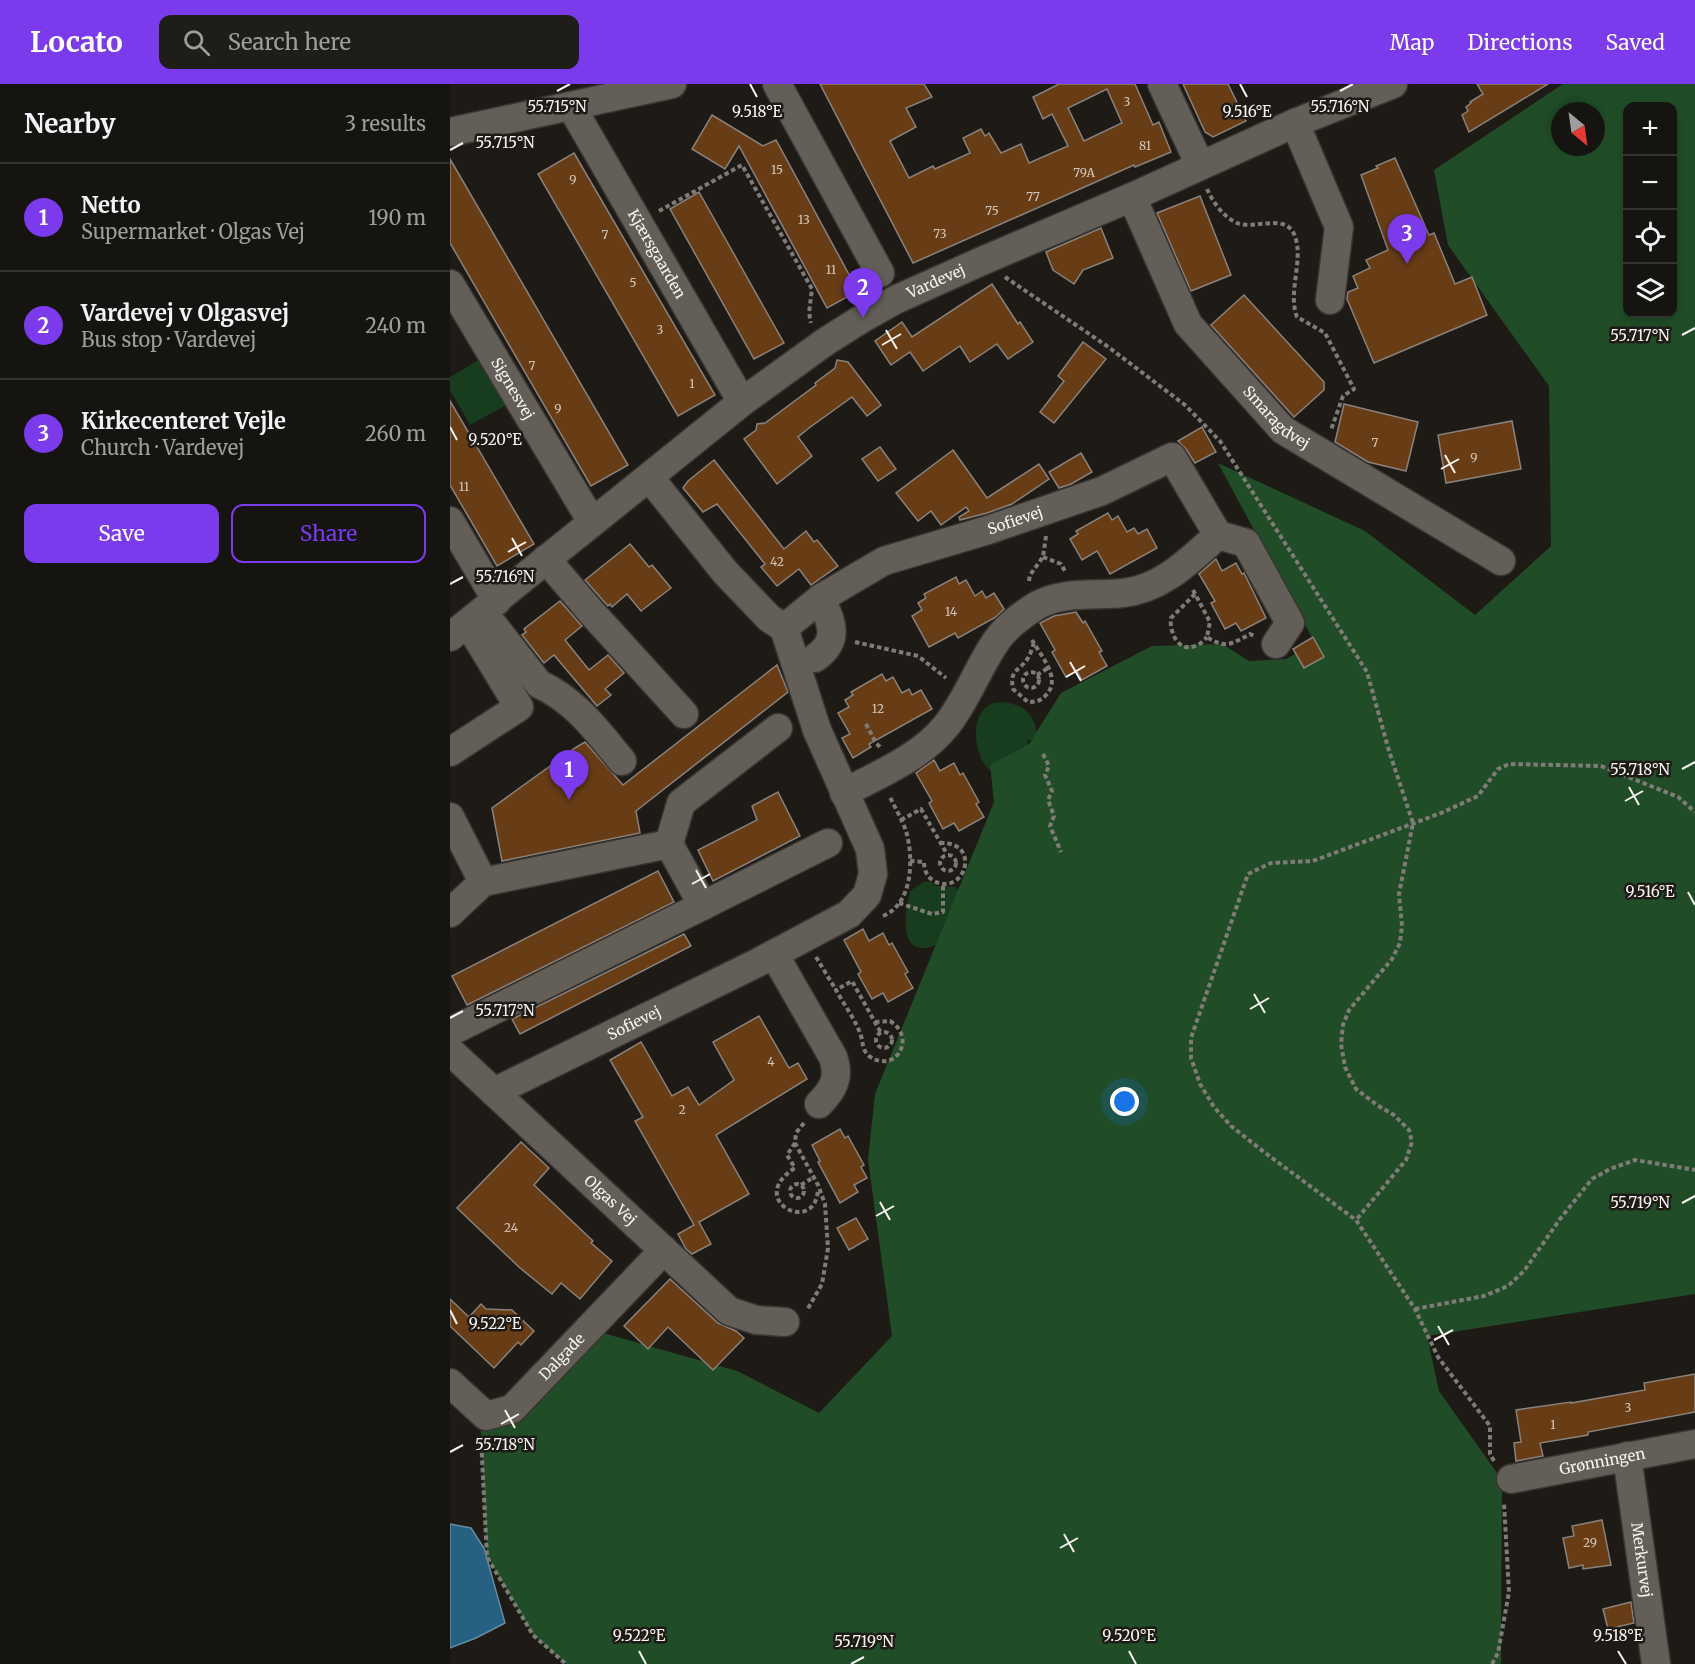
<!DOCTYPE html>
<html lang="en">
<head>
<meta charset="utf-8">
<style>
	:root { --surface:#161410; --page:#1f1d19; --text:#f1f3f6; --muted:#9e9e9f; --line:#353330; --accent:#7c3aed }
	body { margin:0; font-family:Merriweather,serif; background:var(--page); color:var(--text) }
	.controls { position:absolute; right:18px; top:18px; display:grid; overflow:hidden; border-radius:12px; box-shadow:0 3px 9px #0003 }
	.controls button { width:54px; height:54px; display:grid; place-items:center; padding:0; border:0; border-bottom:2px solid var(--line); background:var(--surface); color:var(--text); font:30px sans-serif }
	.compass { position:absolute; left:1101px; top:18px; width:54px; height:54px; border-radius:50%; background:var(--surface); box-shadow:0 3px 9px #0003; rotate:151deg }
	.you { position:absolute; left:675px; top:1018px; width:21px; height:21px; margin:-15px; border:4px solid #fff; border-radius:50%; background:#1a73e8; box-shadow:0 0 0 9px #1a73e833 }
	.badge { display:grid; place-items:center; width:39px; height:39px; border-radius:50%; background:var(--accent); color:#fff; font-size:20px; font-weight:700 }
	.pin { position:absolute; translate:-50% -50px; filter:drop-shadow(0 2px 3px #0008) }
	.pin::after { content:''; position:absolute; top:32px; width:21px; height:18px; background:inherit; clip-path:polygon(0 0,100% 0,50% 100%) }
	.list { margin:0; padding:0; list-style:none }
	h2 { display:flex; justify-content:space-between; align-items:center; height:78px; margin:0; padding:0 24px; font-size:26px }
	h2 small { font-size:20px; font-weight:400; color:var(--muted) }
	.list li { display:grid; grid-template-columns:39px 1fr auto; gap:18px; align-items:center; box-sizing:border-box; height:108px; padding:0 24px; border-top:2px solid var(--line) }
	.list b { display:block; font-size:22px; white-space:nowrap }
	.list p { margin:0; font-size:20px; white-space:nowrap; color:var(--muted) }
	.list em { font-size:20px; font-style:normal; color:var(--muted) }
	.actions { display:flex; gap:12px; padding:18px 24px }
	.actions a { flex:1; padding:14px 0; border:2px solid var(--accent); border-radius:12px; text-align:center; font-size:21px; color:var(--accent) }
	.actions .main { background:var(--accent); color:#fff }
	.icon { flex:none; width:33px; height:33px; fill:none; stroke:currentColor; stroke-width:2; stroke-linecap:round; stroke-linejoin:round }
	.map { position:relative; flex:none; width:1245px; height:1580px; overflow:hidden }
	header { display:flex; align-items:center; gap:36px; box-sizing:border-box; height:84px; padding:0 30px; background:var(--accent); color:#fff }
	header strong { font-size:28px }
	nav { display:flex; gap:33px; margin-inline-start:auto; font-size:21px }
	.search { width:420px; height:54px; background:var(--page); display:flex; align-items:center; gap:15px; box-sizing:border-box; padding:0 21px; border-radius:12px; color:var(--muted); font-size:22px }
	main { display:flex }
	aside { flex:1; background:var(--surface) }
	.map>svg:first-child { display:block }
</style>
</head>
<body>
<header>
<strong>Locato</strong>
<div class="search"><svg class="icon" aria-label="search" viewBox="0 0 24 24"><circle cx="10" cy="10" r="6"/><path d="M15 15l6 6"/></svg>Search here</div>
<nav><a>Map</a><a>Directions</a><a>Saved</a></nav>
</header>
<main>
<aside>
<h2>Nearby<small>3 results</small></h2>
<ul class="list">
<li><span class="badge">1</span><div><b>Netto</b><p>Supermarket · Olgas Vej</p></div><em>190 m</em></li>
<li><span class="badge">2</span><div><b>Vardevej v Olgasvej</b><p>Bus stop · Vardevej</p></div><em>240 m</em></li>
<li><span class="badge">3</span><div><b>Kirkecenteret Vejle</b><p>Church · Vardevej</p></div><em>260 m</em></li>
</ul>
<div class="actions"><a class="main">Save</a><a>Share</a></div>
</aside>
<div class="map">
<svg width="1245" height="1580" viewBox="0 0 1245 1580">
	<rect width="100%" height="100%" fill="#1e1a15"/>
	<g fill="#183c1e">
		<path d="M32 274 60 319 20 341 0 306V293Z"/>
		<path d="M555 618C579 623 585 632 588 656H578L576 670 541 687C524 674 518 631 541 620 545 618 551 619 555 618Z"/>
		<path d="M473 798H481L487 802 506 803 514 816 494 858C488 860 481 863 475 864 447 866 457 821 460 807Z"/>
	</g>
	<path fill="#204d27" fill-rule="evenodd" d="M1113 0H1245V1210L977 1252 989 1307 1052 1396 1051 1580H116L83 1551 37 1473 30 1333 139 1245 287 1287 369 1329 442 1252 418 1075 425 1010 544 718 540 681 579 660 611 609 702 562 772 560 799 577 836 575 865 559 768 379 915 447 1025 531 1101 462 1099 302 998 161 984 86ZM1178 22H1222V230H1178ZM1110 27H1146V63H1110Z"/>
	<path fill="#266181" stroke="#648da2" stroke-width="1.5" d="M0 1440 21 1444 34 1464 55 1539 26 1554 0 1564Z"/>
	<g fill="#683d16" stroke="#89827d" stroke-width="1.5" fill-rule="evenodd">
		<path d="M370 0H474L482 13 456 24 466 43 440 57 459 94 483 82 485 85 520 69 513 54 531 45 535 52 539 49 551 69 571 60 579 79 618 62 602 30 593 35 583 13 609 0H685L703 41 709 38 721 68 685 83 684 81 463 179ZM657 5 672 39 634 57 618 24Z"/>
		<path d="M733 0H778L796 37 763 53 755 48Z"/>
		<path d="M1027 0H1098L1019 48 1012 31 1018 27 1016 23 1021 19 1020 18 1033 10Z"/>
		<path d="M262 31 313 62 326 56 408 207 377 224 289 62 275 85 242 65Z"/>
		<path d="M124 69 265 311 228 332 88 90Z"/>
		<path d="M945 74 979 151 984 149 1005 200 1022 193 1037 231 924 279 897 215 898 208 908 204 903 192 920 184 916 176 938 166 911 91 928 84 926 82Z"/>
		<path d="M0 75 178 381 141 402 0 159Z"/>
		<path d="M249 108 334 259 304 275 220 125Z"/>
		<path d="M750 112 781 191 741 207 707 129Z"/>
		<path d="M651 144 663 174 633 186 624 200 603 186 596 168Z"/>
		<path d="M542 200 568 240 570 238 583 258 558 275 547 260 520 278 510 262 473 287 460 268 441 281 425 257 452 238 462 253Z"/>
		<path d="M794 211 874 298V306L844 333 761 241Z"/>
		<path d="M633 258 656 275 604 339 590 328 614 297 608 292Z"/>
		<path d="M387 276 398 278 431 321 417 332 402 313 359 344 348 353 362 372 327 400 294 355 306 346 307 340 315 339 366 301 365 299 385 284Z"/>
		<path d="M0 317 84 460 47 482 0 401Z"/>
		<path d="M894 320 968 338 956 387 918 378 885 358Z"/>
		<path d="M1062 337 1071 385 996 399 988 351Z"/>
		<path d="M752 343 766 368 745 379 736 365 728 357Z"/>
		<path d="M430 363 446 385 428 397 412 375Z"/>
		<path d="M503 366 537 414 589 380 599 395 562 420 537 429 510 436 509 433 519 427 516 423 491 441 481 427 468 437 446 409Z"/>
		<path d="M631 369 642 388 621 400 609 404 599 388Z"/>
		<path d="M264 376 334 465 356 447 364 458 367 456 388 482 361 501 349 485 327 502 311 483 315 480 267 420 253 428 233 404 238 397Z"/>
		<path d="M658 429 662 436 668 432 677 448 684 444 688 450 697 445 707 464 660 490 647 467 632 476 620 455 628 450 626 447Z"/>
		<path d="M180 460 199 483 202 481 221 504 191 527 177 510 162 523 160 520 158 522 135 496Z"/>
		<path d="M766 475 772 487 786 479 792 490 794 489 816 534 791 547 786 539 775 545 761 519 765 517 749 490Z"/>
		<path d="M506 493 509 500 516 496 525 512 532 507 536 514 544 509 554 525 546 533 508 554 505 549 479 563 462 532 472 526 468 519 476 514 474 510Z"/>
		<path d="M110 517 132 542 115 556 139 586 158 571 174 589 155 605 161 611 147 622 104 571 94 579 72 551 76 548 74 545Z"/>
		<path d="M626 528 633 539 635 537 652 567 649 568 657 582 632 596 627 587 616 593 602 568 605 566 590 539 604 532Z"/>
		<path d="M863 553 874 573 854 584 843 565Z"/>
		<path d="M327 581 338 608 186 727 190 749 52 777 42 724 125 664 135 658 173 701Z"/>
		<path d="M432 590 436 597 443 593 452 609 459 605 462 611 471 606 482 625 419 660 421 663 403 674 392 654 400 650 388 629 399 623 395 616 403 611 401 608Z"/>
		<path d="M484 676 490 687 504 679 510 691 513 689 529 718 526 720 534 733 509 747 504 739 493 745 479 719 482 717 466 689Z"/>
		<path d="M328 708 350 752 263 797 248 766 307 736 302 722Z"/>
		<path d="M208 787 224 818 17 921 2 892Z"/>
		<path d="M413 845 419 857 433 849 439 861 442 859 458 888 455 890 463 904 438 918 433 909 422 915 408 890 411 888 394 856Z"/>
		<path d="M234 850 241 862 70 950 62 935Z"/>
		<path d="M309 932 339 984 348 979 357 995 266 1051 299 1110 249 1138 261 1160 242 1170 236 1165 228 1150 244 1141 185 1037 193 1033 160 976 191 958 222 1012 238 1003 249 1021 284 996 263 958Z"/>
		<path d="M390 1045 395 1054 398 1052 414 1081 411 1083 417 1094 404 1101 408 1108 390 1119 368 1078 370 1077 362 1061Z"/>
		<path d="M71 1058 99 1084 84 1101 143 1157 141 1159 162 1177 130 1215 111 1199 102 1210 70 1184 7 1124Z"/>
		<path d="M406 1134 418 1155 399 1166 387 1144Z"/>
		<path d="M220 1195 268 1239 286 1247 294 1254 263 1286 218 1243 198 1265 174 1242Z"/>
		<path d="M0 1215 19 1233 31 1220 36 1225 62 1226 84 1247 71 1261 68 1258 44 1284 0 1242Z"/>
		<path d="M1245 1290V1328L1138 1348V1351L1090 1359 1093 1372 1066 1377 1064 1359 1071 1358 1066 1326 1121 1318V1319L1195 1306 1194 1299Z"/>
		<path d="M1152 1436 1161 1481 1133 1485V1481L1119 1484 1113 1454 1124 1452 1122 1442Z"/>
		<path d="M1181 1518 1184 1539 1158 1545 1153 1525Z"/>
	</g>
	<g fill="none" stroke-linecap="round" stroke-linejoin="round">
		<defs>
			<g id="minor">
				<path d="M327 0 430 189"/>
				<path d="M712 0 750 81"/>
				<path id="s1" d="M121 22 292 318"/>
				<path d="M845 39 889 143 880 216"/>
				<path d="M0 48 222 0"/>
				<path id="s2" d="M682 113 738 240 833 346 1051 477"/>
				<path id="s3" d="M0 200 142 438"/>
				<path d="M0 437 47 517"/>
				<path d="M96 475 142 529 234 630"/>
				<path d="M33 528 89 600C125 616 148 648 172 677"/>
				<path id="s4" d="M334 544 371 514 434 477 538 446 652 407 722 373 768 451 796 459 840 539 826 560"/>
				<path id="s5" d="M0 553 292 318 375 258 413 234 445 216 532 177 682 113 845 39 943 0"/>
				<path d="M365 574C391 556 381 538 371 514"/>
				<path d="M0 668 69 623 18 539"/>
				<path d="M394 709C429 690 470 674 496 642 517 616 528 583 547 556 556 543 574 529 588 521 614 507 645 512 673 509 712 505 740 476 768 451"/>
				<path d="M0 733 33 798 0 829"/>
				<path d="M219 760 231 719 328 644"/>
				<path d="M33 798 219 760 253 822"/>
				<path d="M324 870 383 973C390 993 384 1005 369 1020"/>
				<path d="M0 948 378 759"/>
				<path id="s6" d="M0 967 279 1227 306 1236 335 1238"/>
				<path id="s7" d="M44 1008 305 880 399 830 417 811 423 790 420 765 367 646 334 544 319 534 275 488 199 393"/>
				<path id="s8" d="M0 1299 36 1332 62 1325 214 1166"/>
				<path id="s9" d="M1177 1372 1206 1580"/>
				<path id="s10" d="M1061 1395 1245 1360"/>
			</g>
		</defs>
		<use href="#minor" stroke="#383532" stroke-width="31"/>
		<g stroke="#7f7b77" stroke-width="4" stroke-dasharray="4.5 3" stroke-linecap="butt">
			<path d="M757 105C763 118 773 133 787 139 803 146 835 129 844 150 855 175 837 207 847 233L875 249 904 305 893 312 881 346"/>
			<path d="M209 127 292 81 362 205 359 229 361 239"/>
			<path d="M555 193 657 262 735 321 770 357 917 588 939 667 963 739 949 810 952 842 950 859 942 875 899 926 893 941 891 960 895 983 906 1005 927 1021 944 1031 959 1046 962 1058 956 1076 906 1136"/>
			<path d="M593 473 611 480 616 489"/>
			<path d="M579 497 580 491 593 473 596 452"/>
			<path d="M743 506 760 538 757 553C775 565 782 560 800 550L804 552"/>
			<path d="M745 510 721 534C719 547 728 569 745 562 750 561 754 556 757 553"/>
			<path d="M582 556C591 572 612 595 596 611 591 617 585 618 578 618L563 605C559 585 570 587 578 574 581 570 582 563 584 559"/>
			<path d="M405 558 468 572 496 594"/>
			<circle cx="581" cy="596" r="8"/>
			<path d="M587 591 598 584"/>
			<path d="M416 640 426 659 430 663"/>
			<path d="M593 670 599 682 595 691 602 707 598 716 604 732 600 742 611 768"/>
			<path d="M451 736 471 725 497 770"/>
			<circle cx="498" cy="779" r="8"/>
			<path d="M460 777 474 778C474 786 477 793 484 797 515 813 532 758 491 759"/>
			<path d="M449 819 482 830 493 828V800"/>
			<path d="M433 832C463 820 464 774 456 747 452 735 445 724 440 713"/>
			<path d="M366 873 386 906"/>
			<path d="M425 938 440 937C465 952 449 986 424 975 422 974 418 972 417 970 412 964 413 958 411 952 407 938 393 919 386 906L402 897 431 949"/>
			<circle cx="434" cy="956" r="8"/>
			<path d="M354 1039 346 1049 345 1059 368 1101 375 1120 378 1164 372 1200 357 1226"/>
			<path d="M345 1059 337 1071 345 1084C294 1116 366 1153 368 1105"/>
			<circle cx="347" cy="1107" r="7"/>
			<path d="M351 1101 364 1093"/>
			<path d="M965 1225 1034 1212 1058 1202 1074 1187 1110 1135 1142 1095 1160 1085 1185 1076 1245 1086"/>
			<path d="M31 1354 37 1473 83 1551 116 1580"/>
			<path d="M1044 1377 1040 1370V1342L988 1273 965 1225 906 1136 814 1068 781 1042 764 1023 750 1000 741 974V954L798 790 821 779 863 777 991 729 1028 712 1048 685 1059 680 1151 682 1228 713 1245 728"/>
			<path d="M1042 1580 1048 1569 1059 1508 1054 1419"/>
		</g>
		<use href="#minor" stroke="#635f58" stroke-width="28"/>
	</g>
	<path fill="none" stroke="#f6f3f0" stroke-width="2" d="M300 0 307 13M790 0 797 13M107 7 120 0M890 7 903 0M0 66 13 59M436 246 447 265M1232 251 1245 244M432 261 451 250M0 343 7 356M995 371 1005 389M991 385 1009 375M62 454 72 472M58 468 76 458M0 500 13 493M620 578 631 597M616 593 635 582M1232 685 1245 678M1179 703 1189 721M1175 717 1193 707M246 786 256 804M242 800 260 790M1238 808 1245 821M804 910 815 929M800 925 819 914M0 934 13 927M430 1118 440 1136M1232 1119 1245 1112M426 1132 444 1122M0 1226 7 1240M988 1242 999 1261M984 1256 1003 1246M55 1326 65 1344M51 1340 69 1330M0 1368 13 1361M614 1450 624 1468M610 1464 628 1454M189 1567 196 1580M679 1567 686 1580M1168 1567 1176 1580M401 1580 414 1573"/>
	<g text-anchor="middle" stroke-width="5" stroke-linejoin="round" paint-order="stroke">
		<g font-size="12" fill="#d2c6ba">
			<text x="677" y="22">3</text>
			<text x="695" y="66">81</text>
			<text x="327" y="90">15</text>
			<text x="634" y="93">79A</text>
			<text x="123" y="100">9</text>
			<text x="583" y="117">77</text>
			<text x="542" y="131">75</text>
			<text x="354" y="140">13</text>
			<text x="490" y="154">73</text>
			<text x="155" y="155">7</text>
			<text x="381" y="190">11</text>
			<text x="183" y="203">5</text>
			<text x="210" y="250">3</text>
			<text x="82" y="286">7</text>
			<text x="242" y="304">1</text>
			<text x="108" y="329">9</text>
			<text x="925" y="363">7</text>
			<text x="1024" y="378">9</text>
			<text x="14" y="407">11</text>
			<text x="327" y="482">42</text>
			<text x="501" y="532">14</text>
			<text x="428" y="629">12</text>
			<text x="321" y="982">4</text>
			<text x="232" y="1030">2</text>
			<text x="61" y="1148">24</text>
			<text x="1178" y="1328">3</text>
			<text x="1103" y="1345">1</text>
			<text x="1140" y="1463">29</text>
		</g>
		<g font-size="15" fill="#f6f3f0" stroke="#1e1a15">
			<text dy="5" stroke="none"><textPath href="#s1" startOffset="171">Kjærsgaarden</textPath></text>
			<text dy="5" stroke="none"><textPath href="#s5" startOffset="604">Vardevej</textPath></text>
			<text dy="5" stroke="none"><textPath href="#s3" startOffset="122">Signesvej</textPath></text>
			<text dy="5" stroke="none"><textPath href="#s2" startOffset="268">Smaragdvej</textPath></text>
			<text dy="5" stroke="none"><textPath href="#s4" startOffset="258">Sofievej</textPath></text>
			<text dy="5" stroke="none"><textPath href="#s7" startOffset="156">Sofievej</textPath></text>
			<text dy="5" stroke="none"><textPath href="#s6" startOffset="219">Olgas Vej</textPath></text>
			<text dy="5" stroke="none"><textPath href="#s8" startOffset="148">Dalgade</textPath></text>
			<text dy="5" stroke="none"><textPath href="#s10" startOffset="93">Grønningen</textPath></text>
			<text dy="5" stroke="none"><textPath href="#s9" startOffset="105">Merkurvej</textPath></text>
		</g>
	</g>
	<g font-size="15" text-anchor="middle" fill="#f6f3f0" stroke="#1e1a15" stroke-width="5" stroke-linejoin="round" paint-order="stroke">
		<text x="107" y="28">55.715°N</text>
		<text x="890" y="28">55.716°N</text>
		<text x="307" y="33">9.518°E</text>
		<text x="797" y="33">9.516°E</text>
		<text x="55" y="64">55.715°N</text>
		<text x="1190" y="257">55.717°N</text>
		<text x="45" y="361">9.520°E</text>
		<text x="55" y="498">55.716°N</text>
		<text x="1190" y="691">55.718°N</text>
		<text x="1200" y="813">9.516°E</text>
		<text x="55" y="932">55.717°N</text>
		<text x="1190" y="1124">55.719°N</text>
		<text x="45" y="1245">9.522°E</text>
		<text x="55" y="1366">55.718°N</text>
		<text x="189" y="1557">9.522°E</text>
		<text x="679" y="1557">9.520°E</text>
		<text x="1168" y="1557">9.518°E</text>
		<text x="414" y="1563">55.719°N</text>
	</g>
</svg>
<div class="controls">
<button>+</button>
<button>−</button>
<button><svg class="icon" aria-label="locate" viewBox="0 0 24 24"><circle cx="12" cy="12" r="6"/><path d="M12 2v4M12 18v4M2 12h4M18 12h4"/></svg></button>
<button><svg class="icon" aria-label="layers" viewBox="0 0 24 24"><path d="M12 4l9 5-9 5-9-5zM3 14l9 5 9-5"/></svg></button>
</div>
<svg class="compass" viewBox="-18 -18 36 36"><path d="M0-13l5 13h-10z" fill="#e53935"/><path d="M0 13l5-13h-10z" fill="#9e9e9f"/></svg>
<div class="you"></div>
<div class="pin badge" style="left:119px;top:716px">1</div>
<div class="pin badge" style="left:413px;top:234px">2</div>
<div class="pin badge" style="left:957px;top:180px">3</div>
</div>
</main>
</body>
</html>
